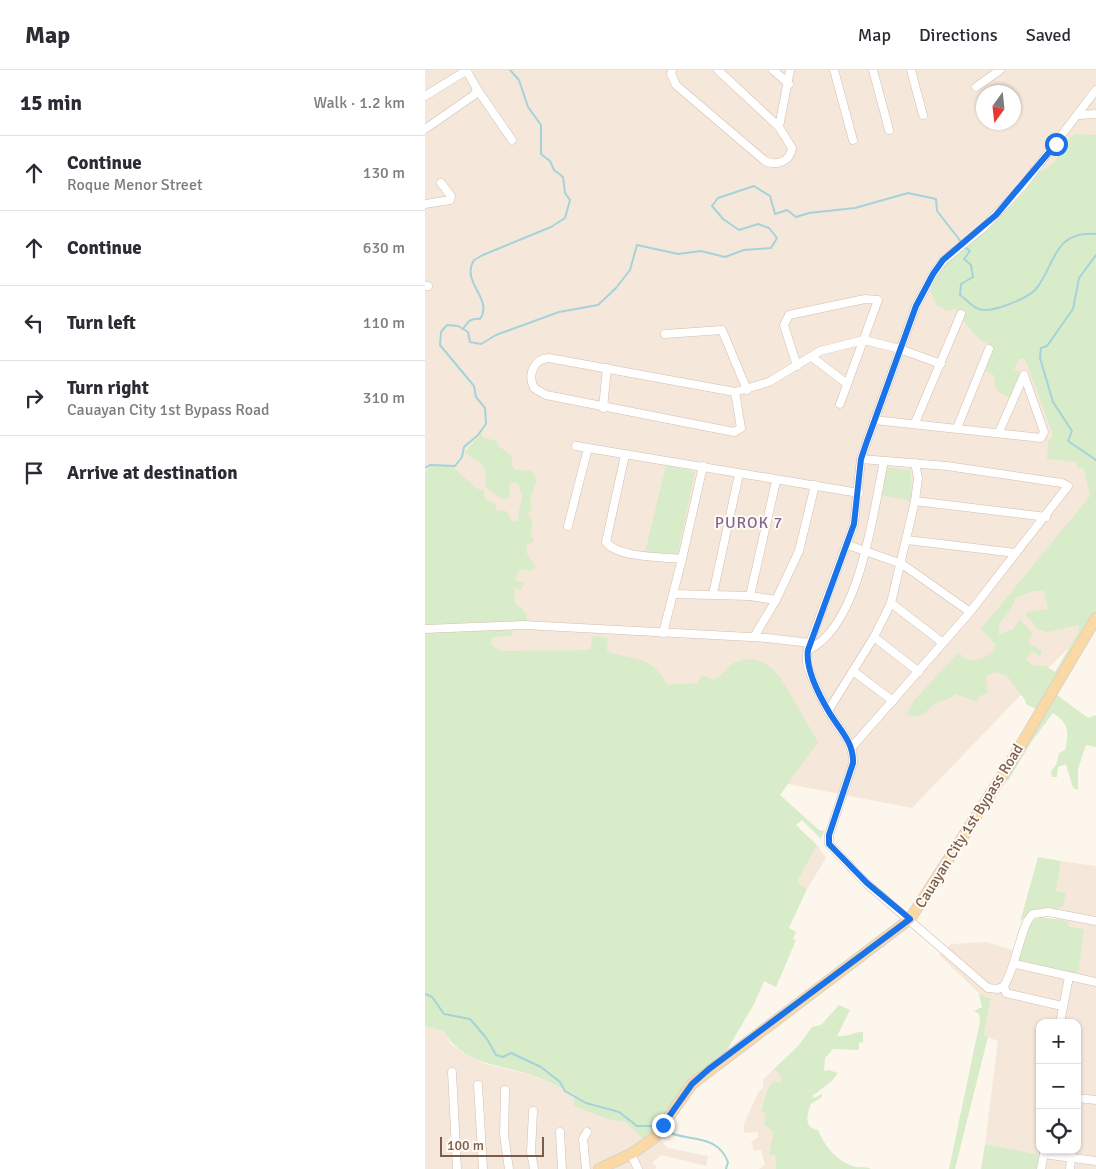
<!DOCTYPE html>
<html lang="en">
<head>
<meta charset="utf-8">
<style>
	:root { --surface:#fff; --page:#f7f7f7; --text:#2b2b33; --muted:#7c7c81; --line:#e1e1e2 }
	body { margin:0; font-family:Signika,sans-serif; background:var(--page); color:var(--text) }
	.controls { position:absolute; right:15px; bottom:15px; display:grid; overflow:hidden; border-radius:10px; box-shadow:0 1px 4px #0004 }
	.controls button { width:45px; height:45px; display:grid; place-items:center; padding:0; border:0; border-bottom:1px solid var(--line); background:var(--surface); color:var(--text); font:25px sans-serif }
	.compass { position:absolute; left:551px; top:15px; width:45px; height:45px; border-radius:50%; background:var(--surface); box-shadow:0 1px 4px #0004; rotate:195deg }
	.scale { position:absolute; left:15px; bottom:12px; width:104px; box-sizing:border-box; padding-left:5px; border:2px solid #7a5c4d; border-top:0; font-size:14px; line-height:18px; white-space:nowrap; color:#7a5c4d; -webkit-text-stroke:4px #fffaf3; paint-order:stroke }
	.stop { position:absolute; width:15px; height:15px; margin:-11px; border:4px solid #1a73e8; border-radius:50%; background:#fff }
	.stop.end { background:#1a73e8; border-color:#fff; box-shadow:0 1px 5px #0008 }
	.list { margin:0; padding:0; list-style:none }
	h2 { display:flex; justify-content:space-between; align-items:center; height:65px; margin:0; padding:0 20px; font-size:21px }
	h2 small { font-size:16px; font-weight:400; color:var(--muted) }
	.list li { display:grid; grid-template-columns:32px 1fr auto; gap:15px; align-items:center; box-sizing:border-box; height:75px; padding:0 20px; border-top:1px solid var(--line) }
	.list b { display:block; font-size:19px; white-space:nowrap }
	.list p { margin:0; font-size:16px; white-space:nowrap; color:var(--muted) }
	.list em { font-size:16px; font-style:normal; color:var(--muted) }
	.icon { flex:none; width:28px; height:28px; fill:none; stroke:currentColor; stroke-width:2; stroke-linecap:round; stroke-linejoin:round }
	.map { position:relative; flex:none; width:671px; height:1099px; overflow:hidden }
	header { display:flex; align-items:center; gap:30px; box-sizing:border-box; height:70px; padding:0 25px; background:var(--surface); border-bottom:1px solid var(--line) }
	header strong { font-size:24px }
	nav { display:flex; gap:28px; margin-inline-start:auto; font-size:18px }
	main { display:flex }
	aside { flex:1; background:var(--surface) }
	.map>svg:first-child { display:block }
</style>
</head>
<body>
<header>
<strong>Map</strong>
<nav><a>Map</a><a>Directions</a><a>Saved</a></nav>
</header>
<main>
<aside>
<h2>15 min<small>Walk · 1.2 km</small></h2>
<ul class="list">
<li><svg class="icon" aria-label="ahead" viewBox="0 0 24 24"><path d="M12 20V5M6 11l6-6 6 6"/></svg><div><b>Continue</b><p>Roque Menor Street</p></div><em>130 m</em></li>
<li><svg class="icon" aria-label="ahead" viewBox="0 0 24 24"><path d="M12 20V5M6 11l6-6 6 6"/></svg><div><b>Continue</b></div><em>630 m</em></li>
<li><svg class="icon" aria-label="left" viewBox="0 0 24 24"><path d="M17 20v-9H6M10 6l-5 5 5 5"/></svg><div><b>Turn left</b></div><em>110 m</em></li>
<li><svg class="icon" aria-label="right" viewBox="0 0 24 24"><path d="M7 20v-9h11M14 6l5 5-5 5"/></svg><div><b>Turn right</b><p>Cauayan City 1st Bypass Road</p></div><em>310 m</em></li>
<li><svg class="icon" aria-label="arrive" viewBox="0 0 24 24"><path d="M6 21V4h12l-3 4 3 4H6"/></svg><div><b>Arrive at destination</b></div></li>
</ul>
</aside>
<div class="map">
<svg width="671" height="1099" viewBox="0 0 671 1099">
	<rect width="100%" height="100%" fill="#fdf6ec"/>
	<g fill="#f5e8da" fill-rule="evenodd">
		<path d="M0 0H671V551L595 626 487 738 64 656 0 622ZM558 22H588V52H558Z"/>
		<path d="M392 775 401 788 382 819 372 812Z"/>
		<path d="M636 791 671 796V1099H614L616 1085 560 1074 573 971 559 966 566 929 558 927 514 885 526 874 561 872 594 882 659 859 643 856V851L632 850 633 837 638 838 640 823 631 821ZM615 953H652V1080H615Z"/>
		<path d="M0 956 18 961 27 975 42 985 61 994 106 1005 149 1024V1036L182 1049 200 1052 220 1071 234 1068 243 1078 283 1086 281 1096 236 1085 227 1093 232 1097 230 1099H0Z"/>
		<path d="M349 999 356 1007 355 1013 348 1012 341 1023 336 1042H341L349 1066 348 1072 351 1099H334L340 1095 336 1080 329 1081 326 1072 333 1067V1062L319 1063V1054L334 1021 338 1018V1010Z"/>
	</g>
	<g fill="#d8ecc9" fill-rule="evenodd">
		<path d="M649 64 671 65V542L613 640 601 634 600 630 581 605 569 602 561 607 563 622 552 628 554 632 530 624C524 630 519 630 512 633 498 640 500 652 481 644L490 629 534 582 539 589C554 592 564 588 571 575L556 559 665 426 659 399 652 398V392L622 389 623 372 628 365 600 289H595L589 299 595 303 585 328C573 322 568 320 570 306L561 301 567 276C549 269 542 254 530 239L522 241 512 235 505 221 511 206 523 192 564 159 599 123 613 104 630 92 639 73ZM609 521H619L623 539 602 542 601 546 607 551 611 558 622 562 654 555V561L630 602 621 596 606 595 601 589 607 581 615 587 617 581 605 574 603 570 608 564 595 549 588 559 574 565V554L586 539 591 527Z"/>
		<path d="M56 364 59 368 73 371 72 375 87 386V395L90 400 107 401 112 410 105 429 107 438 103 444 107 449 106 465 109 472 100 475 103 479 101 482 111 497 106 501 95 499 90 510 100 513 96 520 89 517 90 531 92 536 98 538V542L102 543V551L0 554V403L7 394 28 397 51 418 59 421 60 430 69 432 72 440 81 441 87 451H92L97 427 93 413 85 412 84 427 79 430 60 417C64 389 53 396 40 382Z"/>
		<path d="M241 395 270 402 252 487 220 482Z"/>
		<path d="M459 397 485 400 487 417 485 431 454 425Z"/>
		<path d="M89 560 86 566 67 567 66 575 76 581 165 580 168 566 183 568 182 581C209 591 227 584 242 615L272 613 277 605 288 610C296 606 303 597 309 593 329 583 346 594 357 610L393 672 355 725 394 760 399 761 396 769 377 750 371 755 392 775 372 812 382 819 364 858 371 862 368 869 371 870 351 917 339 911 329 934 299 985 220 1071 200 1052 182 1049 149 1036V1024C135 1018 121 1010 106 1005 71 993 41 996 18 961L0 956V562Z"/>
		<path d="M632 625 663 648 671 645V677L661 675 653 699V720L648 718 641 694 633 697 632 707H627L626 701 631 695 634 683 640 680C644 663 644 653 628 643L607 671 583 711 579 709Z"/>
		<path d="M613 787 636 791 631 821 641 823 638 838 633 837V843C615 841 608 838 595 852Z"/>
		<path d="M616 847 643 851V856L659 859 653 905 592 893C595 875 595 852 616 847Z"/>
		<path d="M554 924 566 929 559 965 563 967 530 1099H524L555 951 554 944 549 941 557 937Z"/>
		<path d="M414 935 425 940 412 966C425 967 429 961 438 962V973L434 972V980L408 979 400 988 399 1001 404 1000 413 1003 406 1012 387 1026 389 1028 397 1024V1027L386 1034C382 1044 378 1058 393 1060 399 1075 411 1090 427 1096 434 1098 440 1096 446 1099H351L350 1085H345C343 1076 350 1070 347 1060L343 1058 339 1054 341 1043 336 1042 341 1023 348 1011 355 1013 356 1007 349 999 373 976 387 957 396 955Z"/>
		<path d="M560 1074 616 1085 614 1099H556Z"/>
	</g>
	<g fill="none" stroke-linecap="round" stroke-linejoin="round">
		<g stroke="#a5d3da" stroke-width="2">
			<path d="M540 177 545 181 539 189 546 195 548 207 536 214 535 225C541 229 547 237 554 239 566 244 603 228 611 219 630 196 628 160 671 164"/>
			<path d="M671 185 654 208 648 239 622 276 616 278 615 288 628 332 647 361 643 371 671 390"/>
			<path d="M38 259C43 251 46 248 55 249 69 229 35 212 49 190L58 185 126 157 140 148 145 130 140 123 138 107 129 100 125 91 116 84V55L103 37 94 10 85 0"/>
			<path d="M0 398 5 395 30 396 37 387 39 377 53 365 61 354 60 338 51 327 49 316 15 275 16 262 22 255 33 256 43 262 45 272 56 274 71 265 134 242 173 235 191 218 205 200 212 175 253 184 276 181 300 187 319 180 346 178 352 168 344 158 333 154 314 160 298 149 287 136 293 128 329 116 345 126 350 144 362 140 371 147 384 143 430 138 483 123 511 129 512 141 537 173"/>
			<path d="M0 924 7 927 19 944 45 949 62 969 71 985 78 987 86 983 116 997 135 1012 140 1021 161 1033 194 1042 212 1056H232"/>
			<path d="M238 1060C262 1073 291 1062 303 1092L301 1099"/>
		</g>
		<defs>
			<g id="minor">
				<path d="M247 0 246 4 251 15 340 91C351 96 365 92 367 78L354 57 293 0"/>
				<path d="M348 0 364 14"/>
				<path d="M409 0 428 70"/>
				<path d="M448 0 464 60"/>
				<path d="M486 0 498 45"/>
				<path d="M551 17 575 0"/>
				<path d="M52 19 87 70"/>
				<path d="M671 20 597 117 557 159 518 191 508 204 491 236 441 374 436 389 429 454 385 573C383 579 381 587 382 593 385 605 397 631 404 642 414 659 429 672 428 693L404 765V774L441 813 563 918 573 919 579 916C591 898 596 853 608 844L623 842 671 851"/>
				<path d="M0 26 39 2 43 3 52 19 49 25 0 59"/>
				<path d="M653 45 671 44"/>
				<path d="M354 57 365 0"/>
				<path d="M0 134 25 130 26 126 16 113"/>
				<path d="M0 216H3"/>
				<path d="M240 264 297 260 322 320"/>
				<path d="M387 287 421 313"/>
				<path d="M372 296 359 255 364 245 440 229 453 230 415 334"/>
				<path d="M310 322 316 358 309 362 121 325 109 318C102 304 109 289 124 288L310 322 344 312 395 281 439 270 475 279 516 294"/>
				<path d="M178 338 182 298"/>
				<path d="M449 350 616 368 619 362 599 305"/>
				<path d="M490 353 536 244"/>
				<path d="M532 358 564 279"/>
				<path d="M574 362 599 305"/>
				<path d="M151 376 434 423"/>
				<path d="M200 385 181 472C193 488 238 487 257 489"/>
				<path d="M490 431 621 447"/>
				<path d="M143 456 163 378"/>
				<path d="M482 470 591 483"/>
				<path d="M423 475 477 494 545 542"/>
				<path d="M249 524 325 526 351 530 374 481 390 415"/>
				<path d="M288 524 314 404"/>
				<path d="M325 526 351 411"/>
				<path d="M466 533 518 573"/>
				<path d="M0 559 99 555 342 568 385 573"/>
				<path d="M238 563 257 489 278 396"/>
				<path d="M329 567 351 530"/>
				<path d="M449 567 494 602"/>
				<path d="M383 580C435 556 448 443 459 391"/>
				<path d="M428 601 468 631"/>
				<path d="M403 641 449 567 466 533 490 431 493 408 490 393"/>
				<path d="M427 677 545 542 643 416 637 413 522 396 436 389"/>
				<path d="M590 894 671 912"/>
				<path d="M579 916 581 923 637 936"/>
				<path d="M635 953 644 907"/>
				<path d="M27 1002 32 1099"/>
				<path d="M53 1015 58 1099"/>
				<path d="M80 1020 79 1065 84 1099"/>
				<path d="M652 1028 671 1030"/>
				<path d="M108 1041 106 1082 109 1099"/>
				<path d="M135 1062 137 1099"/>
				<path d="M619 1080V1083L625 1085 671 1091"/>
				<path d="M206 1084 213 1099"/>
				<path d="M161 1099 158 1069 162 1062"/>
				<path d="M616 1099 619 1083"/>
				<path d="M645 1099 646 1088"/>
			</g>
			<path id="major" d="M174 1099 206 1084 228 1069 267 1014 485 849 584 695 671 548"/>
		</defs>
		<use href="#minor" stroke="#d1beb0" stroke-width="9"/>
		<use href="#major" stroke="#dad1cd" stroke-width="12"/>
		<use href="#minor" stroke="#fff" stroke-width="8"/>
		<use href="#major" stroke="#fbd9a5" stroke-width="10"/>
	</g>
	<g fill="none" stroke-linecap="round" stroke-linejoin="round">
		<path stroke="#1a73e8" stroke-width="6" d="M238 1055 267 1014 284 999 485 849 442 813 404 774V765L428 693C429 672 414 659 404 642 394 625 380 599 383 580L429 454 436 389 441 374 491 236 508 204 518 190 571 145 631 74"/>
	</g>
	<g text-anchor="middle" stroke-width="4" stroke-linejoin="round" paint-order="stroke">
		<g font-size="15" fill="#7a5c4d" stroke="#fffaf3">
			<text transform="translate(544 756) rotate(-58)" y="5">Cauayan City 1st Bypass Road</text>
		</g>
		<g font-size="16" letter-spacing="1" fill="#846695" stroke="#fffaf3">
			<text x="324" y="458">PUROK 7</text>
		</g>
	</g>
</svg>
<div class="controls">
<button>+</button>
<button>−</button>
<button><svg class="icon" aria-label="locate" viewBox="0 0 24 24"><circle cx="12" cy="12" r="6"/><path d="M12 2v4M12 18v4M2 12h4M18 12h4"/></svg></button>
</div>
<svg class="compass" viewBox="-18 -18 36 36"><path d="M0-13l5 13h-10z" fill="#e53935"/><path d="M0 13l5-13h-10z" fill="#7c7c81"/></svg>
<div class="scale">100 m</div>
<div class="stop" style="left:631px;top:74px"></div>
<div class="stop end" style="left:238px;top:1055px"></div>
</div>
</main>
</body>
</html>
